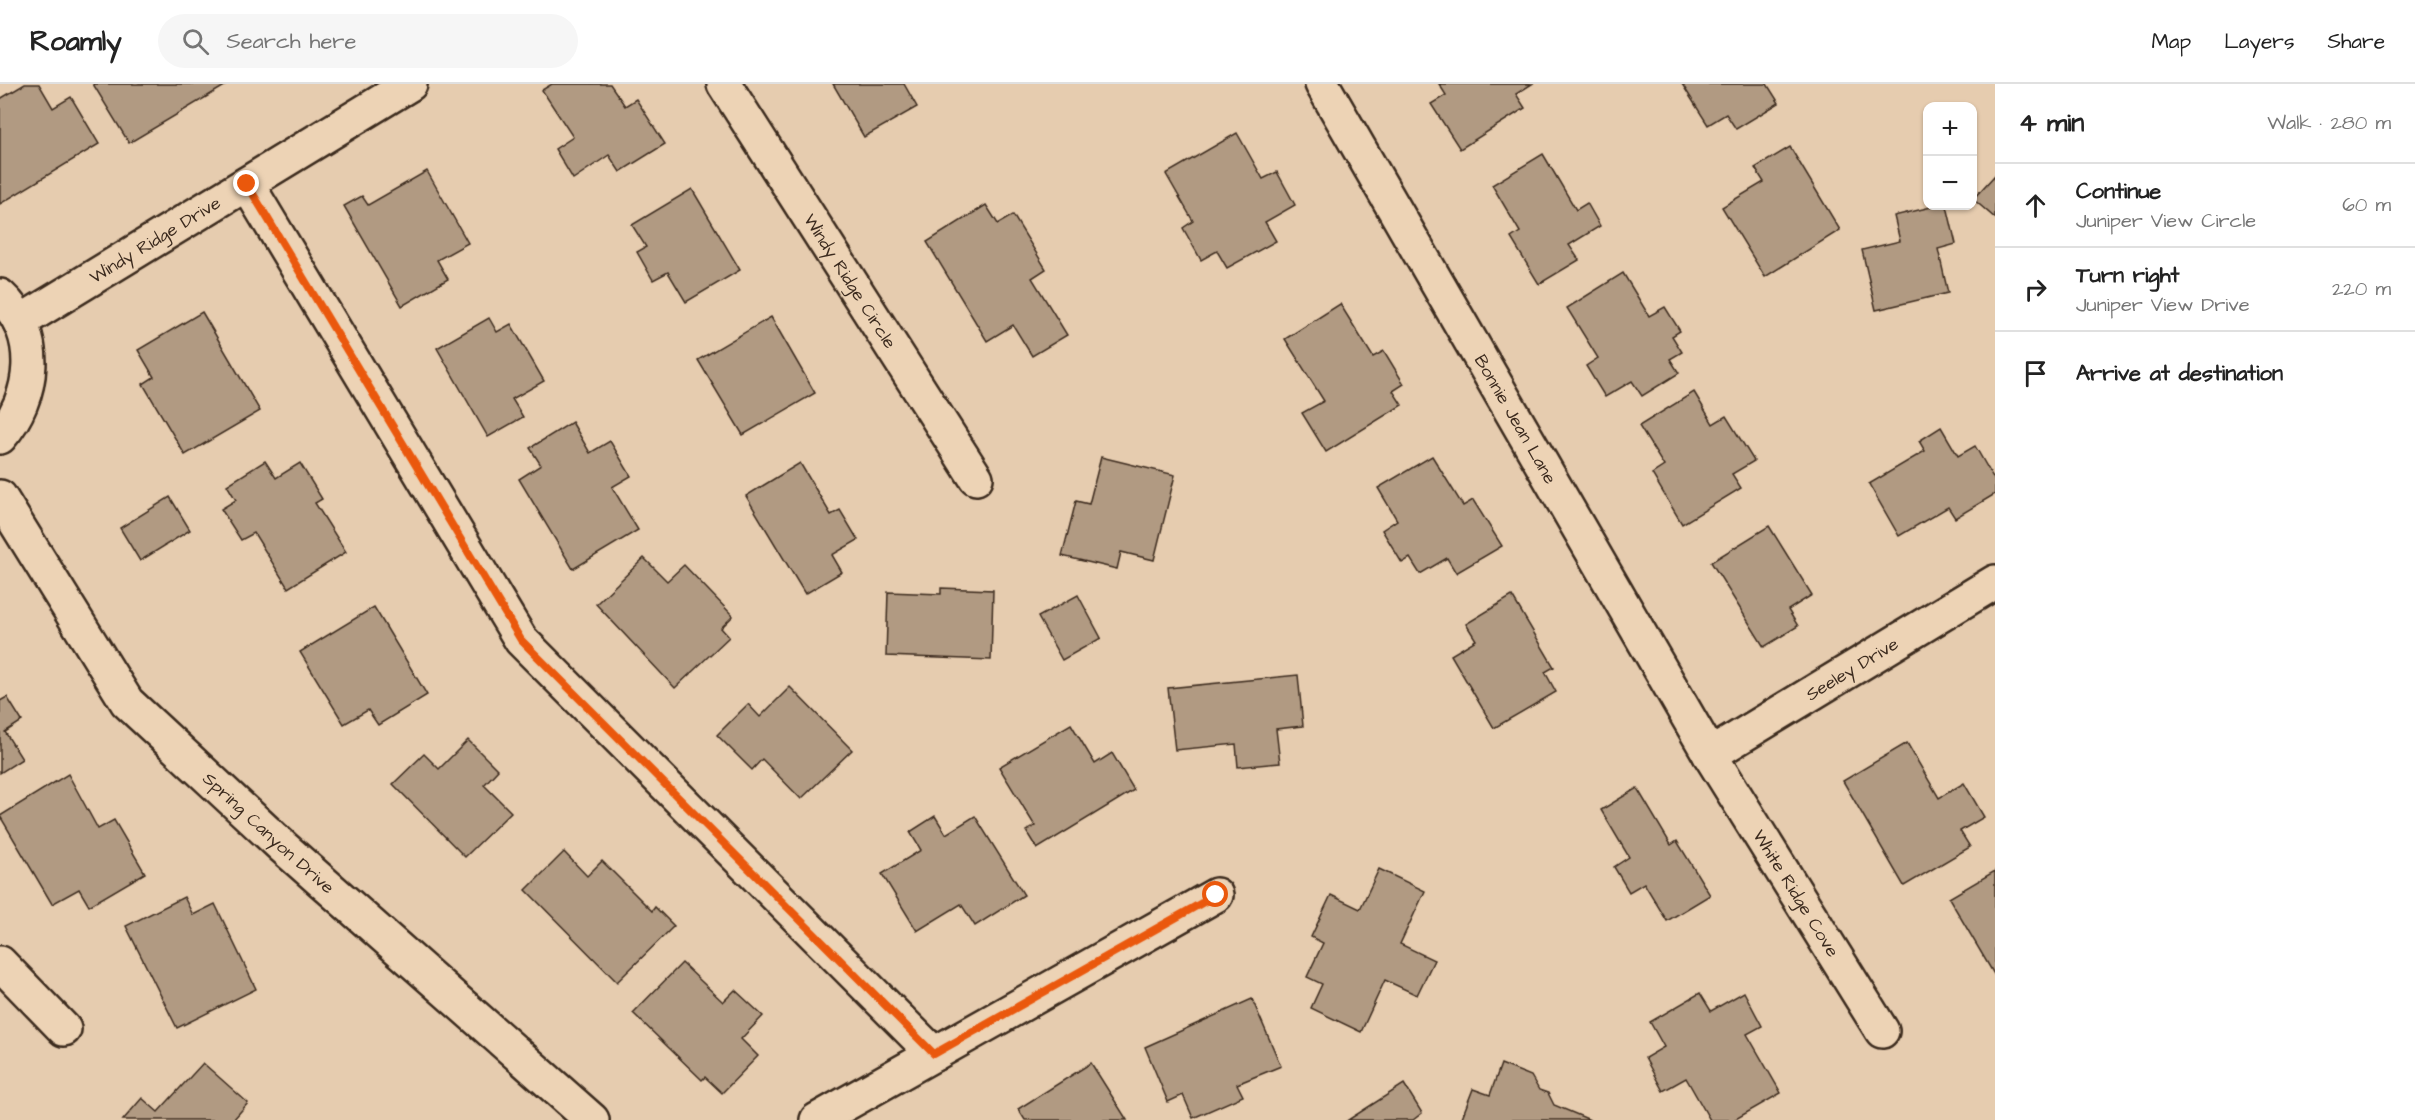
<!DOCTYPE html>
<html lang="en">
<head>
<meta charset="utf-8">
<style>
	:root { --surface:#fff; --page:#f6f6f6; --text:#222; --muted:#767676; --line:#e0e0e0 }
	body { margin:0; font-family:"Architects Daughter",sans-serif; background:var(--page); color:var(--text) }
	.controls { position:absolute; right:18px; top:18px; display:grid; overflow:hidden; border-radius:12px; box-shadow:0 2px 4px #0004 }
	.controls button { width:54px; height:54px; display:grid; place-items:center; padding:0; border:0; border-bottom:2px solid var(--line); background:var(--surface); color:var(--text); font:30px sans-serif }
	.stop { position:absolute; width:18px; height:18px; margin:-14px; border:4px solid #ea580c; border-radius:50%; background:#fff }
	.stop.end { background:#ea580c; border-color:#fff; box-shadow:0 2px 6px #0008 }
	.list { margin:0; padding:0; list-style:none }
	h2 { display:flex; justify-content:space-between; align-items:center; height:78px; margin:0; padding:0 24px; font-size:26px }
	h2 small { font-size:20px; font-weight:400; color:var(--muted) }
	.list li { display:grid; grid-template-columns:39px 1fr auto; gap:18px; align-items:center; box-sizing:border-box; height:84px; padding:0 24px; border-top:2px solid var(--line) }
	.list b { display:block; font-size:22px; white-space:nowrap }
	.list p { margin:0; font-size:20px; white-space:nowrap; color:var(--muted) }
	.list em { font-size:20px; font-style:normal; color:var(--muted) }
	.icon { flex:none; width:33px; height:33px; fill:none; stroke:currentColor; stroke-width:2; stroke-linecap:round; stroke-linejoin:round }
	.map { position:relative; flex:none; width:1995px; height:1036px; overflow:hidden }
	header { display:flex; align-items:center; gap:36px; box-sizing:border-box; height:84px; padding:0 30px; background:var(--surface); border-bottom:2px solid var(--line) }
	header strong { font-size:28px }
	nav { display:flex; gap:33px; margin-inline-start:auto; font-size:21px }
	.search { width:420px; height:54px; background:var(--page); display:flex; align-items:center; gap:15px; box-sizing:border-box; padding:0 21px; border-radius:33px; color:var(--muted); font-size:22px }
	main { display:flex }
	aside { flex:1; background:var(--surface) }
	.map>svg:first-child { display:block }
</style>
</head>
<body>
<header>
<strong>Roamly</strong>
<div class="search"><svg class="icon" aria-label="search" viewBox="0 0 24 24"><circle cx="10" cy="10" r="6"/><path d="M15 15l6 6"/></svg>Search here</div>
<nav><a>Map</a><a>Layers</a><a>Share</a></nav>
</header>
<main>
<div class="map">
<svg width="1995" height="1036" viewBox="0 0 1995 1036">
	<rect width="100%" height="100%" fill="#e6ccaf"/>
	<filter id="ink" filterUnits="userSpaceOnUse"><feTurbulence type="fractalNoise" baseFrequency=".0167" numOctaves="2"/><feDisplacementMap in="SourceGraphic" scale="12" xChannelSelector="R" yChannelSelector="G"/><feConvolveMatrix kernelMatrix="1 2 1 2 8 2 1 2 1" color-interpolation-filters="sRGB"/></filter>
	<g filter="url(#ink)">
		<g fill="#b19a82" stroke="#3b2a1e" stroke-width="1.5">
			<path d="M25 0H39L53 24 71 13 99 60 0 120V15Z"/>
			<path d="M93 0H228L129 59Z"/>
			<path d="M552 0H610L625 22 636 15 665 60 620 88 609 71 573 95 555 65 573 53 542 6Z"/>
			<path d="M833 0H904L917 23 864 53Z"/>
			<path d="M1439 0H1532L1516 10 1525 24 1460 65 1431 20 1446 11Z"/>
			<path d="M1682 0H1767L1779 19 1736 45 1726 30 1708 41Z"/>
			<path d="M1237 49 1263 95 1277 88 1295 121 1265 138 1276 157 1227 184 1217 167 1201 176 1183 144 1193 137 1166 90Z"/>
			<path d="M1790 63 1840 146 1765 193 1722 123 1764 98 1755 84Z"/>
			<path d="M1543 70 1576 126 1587 119 1600 142 1569 161 1579 176 1539 200 1511 154 1520 148 1492 101Z"/>
			<path d="M427 87 468 159 437 176 448 195 402 222 344 122 362 112 368 121Z"/>
			<path d="M1995 91V134L1973 115Z"/>
			<path d="M692 105 740 186 686 218 668 188 653 196 637 168 646 163 632 141Z"/>
			<path d="M986 121 998 140 1013 131 1046 185 1032 194 1067 251 1032 272 1013 241 987 257 927 158Z"/>
			<path d="M1935 122H1947L1956 160 1938 165 1948 209 1876 226 1862 166 1900 157 1894 132Z"/>
			<path d="M1623 189 1649 232 1665 223 1680 247 1672 252 1682 268 1670 275 1679 289 1642 312 1632 297 1605 313 1586 282 1598 274 1567 224Z"/>
			<path d="M1340 220 1373 273 1384 267 1404 300 1393 307 1402 321 1326 368 1302 329 1324 317 1285 255Z"/>
			<path d="M202 228 260 327 185 371 143 300 154 293 138 266Z"/>
			<path d="M771 233 815 309 743 351 698 276Z"/>
			<path d="M489 234 497 248 511 240 544 297 512 315 523 333 488 353 437 264Z"/>
			<path d="M1694 308 1713 340 1726 332 1754 377 1732 390 1741 404 1682 440 1652 390 1664 382 1639 342Z"/>
			<path d="M572 338 590 369 610 357 631 392 612 403 638 446 573 485 519 395 541 381 530 364Z"/>
			<path d="M1941 343 1958 372 1975 362 1995 397V410L1955 434 1948 423 1899 452 1869 400 1925 367 1919 357Z"/>
			<path d="M1432 372 1463 422 1473 416 1502 462 1456 489 1447 474 1420 490 1410 474 1402 479 1382 446 1397 436 1378 404Z"/>
			<path d="M1101 373 1175 391 1154 476 1121 468 1117 485 1062 472 1076 417 1089 420Z"/>
			<path d="M265 377 276 394 300 379 322 415 315 419 346 468 288 504 254 449 241 456 221 425 236 416 227 401Z"/>
			<path d="M800 379 831 431 840 426 858 456 832 471 842 488 805 510 746 412Z"/>
			<path d="M170 413 190 446 140 477 120 444Z"/>
			<path d="M1769 442 1812 511 1788 526 1798 542 1764 563 1711 478Z"/>
			<path d="M644 474 667 497 684 481 733 532 721 544 729 553 675 604 596 520Z"/>
			<path d="M941 504 993 506 991 576 886 572 888 508 941 510Z"/>
			<path d="M1078 511 1101 554 1062 576 1038 533Z"/>
			<path d="M1512 512 1554 583 1545 588 1556 608 1494 644 1451 571 1476 556 1466 540Z"/>
			<path d="M374 523 427 611 378 641 368 626 344 640 300 568Z"/>
			<path d="M1298 591 1303 642 1276 645 1280 679 1238 683 1236 660 1175 666 1168 604Z"/>
			<path d="M790 603 852 666 801 715 762 675 752 686 717 651 748 620 760 633Z"/>
			<path d="M7 613 22 637 5 648 22 675 0 689V617Z"/>
			<path d="M1071 640 1095 680 1112 669 1134 706 1037 765 1026 747 1035 742 999 683Z"/>
			<path d="M468 656 498 686 484 701 511 728 465 773 393 700 424 670 439 685Z"/>
			<path d="M1907 659 1939 714 1964 699 1984 733 1960 747 1970 763 1904 802 1843 697Z"/>
			<path d="M68 690 98 745 114 736 145 789 89 822 79 805 52 820 0 732Z"/>
			<path d="M1637 704 1671 761 1677 757 1710 811 1667 837 1644 799 1629 808 1614 783 1629 773 1601 726Z"/>
			<path d="M935 732 946 750 975 732 1024 811 975 842 961 820 917 847 882 790 921 766 910 748Z"/>
			<path d="M564 768 587 792 602 777 652 827 655 823 674 842 617 898 526 806Z"/>
			<path d="M1379 785 1425 807 1400 860 1434 876 1417 911 1385 896 1361 948 1311 924 1322 900 1307 893 1323 859 1311 853 1331 811 1360 825Z"/>
			<path d="M1995 787V892L1949 814Z"/>
			<path d="M184 813 193 831 215 820 256 905 177 944 126 842Z"/>
			<path d="M682 879 723 918 735 906 763 932 741 955 758 972 722 1009 705 993 702 996 633 929Z"/>
			<path d="M1744 908 1762 942 1747 950 1781 1009 1734 1036H1710L1686 994 1663 1007 1645 974 1664 963 1650 938 1700 909 1711 927Z"/>
			<path d="M1252 915 1281 982 1237 1000 1243 1012 1193 1034 1183 1011 1168 1018 1145 963Z"/>
			<path d="M203 979 248 1019 233 1036H123L142 1014 158 1028Z"/>
			<path d="M1091 979 1127 1036H1025L1018 1025Z"/>
			<path d="M1501 980 1531 992 1539 1006 1548 1009 1554 1021 1590 1036H1461L1473 1005 1490 1011Z"/>
			<path d="M1404 1000 1422 1029 1413 1036H1348Z"/>
		</g>
		<g fill="none" stroke-linecap="round" stroke-linejoin="round">
			<defs>
				<g id="minor">
					<path id="s1" d="M724 0 976 394"/>
					<path id="s2" d="M1322 0 1710 671 1882 947"/>
					<path d="M247 100 521 556 934 970"/>
					<path d="M0 212C42 250 35 313 0 353"/>
					<path id="s3" d="M20 238 410 0"/>
					<path id="s4" d="M0 413 127 618 283 763 592 1036"/>
					<path id="s5" d="M1710 671 1995 498"/>
					<path d="M0 879 64 945"/>
					<path d="M817 1036 1216 811"/>
				</g>
			</defs>
			<use href="#minor" stroke="#3b2a1e" stroke-width="38"/>
			<use href="#minor" stroke="#edd3b5" stroke-width="33"/>
		</g>
	</g>
	<g fill="none" stroke-linecap="round" stroke-linejoin="round" filter="url(#ink)">
		<path stroke="#ea580c" stroke-width="8" d="M247 100 521 556 934 970 1216 811"/>
	</g>
	<g text-anchor="middle" stroke-width="4.5" stroke-linejoin="round" paint-order="stroke">
		<g font-size="18" fill="#3b2a1e" stroke="#edd3b5">
			<text dy="6" stroke="none"><textPath href="#s3" startOffset="158">Windy Ridge Drive</textPath></text>
			<text dy="6" stroke="none"><textPath href="#s1" startOffset="234">Windy Ridge Circle</textPath></text>
			<text dy="6" stroke="none"><textPath href="#s2" startOffset="387">Bonnie Jean Lane</textPath></text>
			<text dy="6" stroke="none"><textPath href="#s5" startOffset="166">Seeley Drive</textPath></text>
			<text dy="6" stroke="none"><textPath href="#s4" startOffset="434">Spring Canyon Drive</textPath></text>
			<text dy="6" stroke="none"><textPath href="#s2" startOffset="938">White Ridge Cove</textPath></text>
		</g>
	</g>
</svg>
<div class="controls">
<button>+</button>
<button>−</button>
</div>
<div class="stop" style="left:1216px;top:811px"></div>
<div class="stop end" style="left:247px;top:100px"></div>
</div>
<aside>
<h2>4 min<small>Walk · 280 m</small></h2>
<ul class="list">
<li><svg class="icon" aria-label="ahead" viewBox="0 0 24 24"><path d="M12 20V5M6 11l6-6 6 6"/></svg><div><b>Continue</b><p>Juniper View Circle</p></div><em>60 m</em></li>
<li><svg class="icon" aria-label="right" viewBox="0 0 24 24"><path d="M7 20v-9h11M14 6l5 5-5 5"/></svg><div><b>Turn right</b><p>Juniper View Drive</p></div><em>220 m</em></li>
<li><svg class="icon" aria-label="arrive" viewBox="0 0 24 24"><path d="M6 21V4h12l-3 4 3 4H6"/></svg><div><b>Arrive at destination</b></div></li>
</ul>
</aside>
</main>
</body>
</html>
